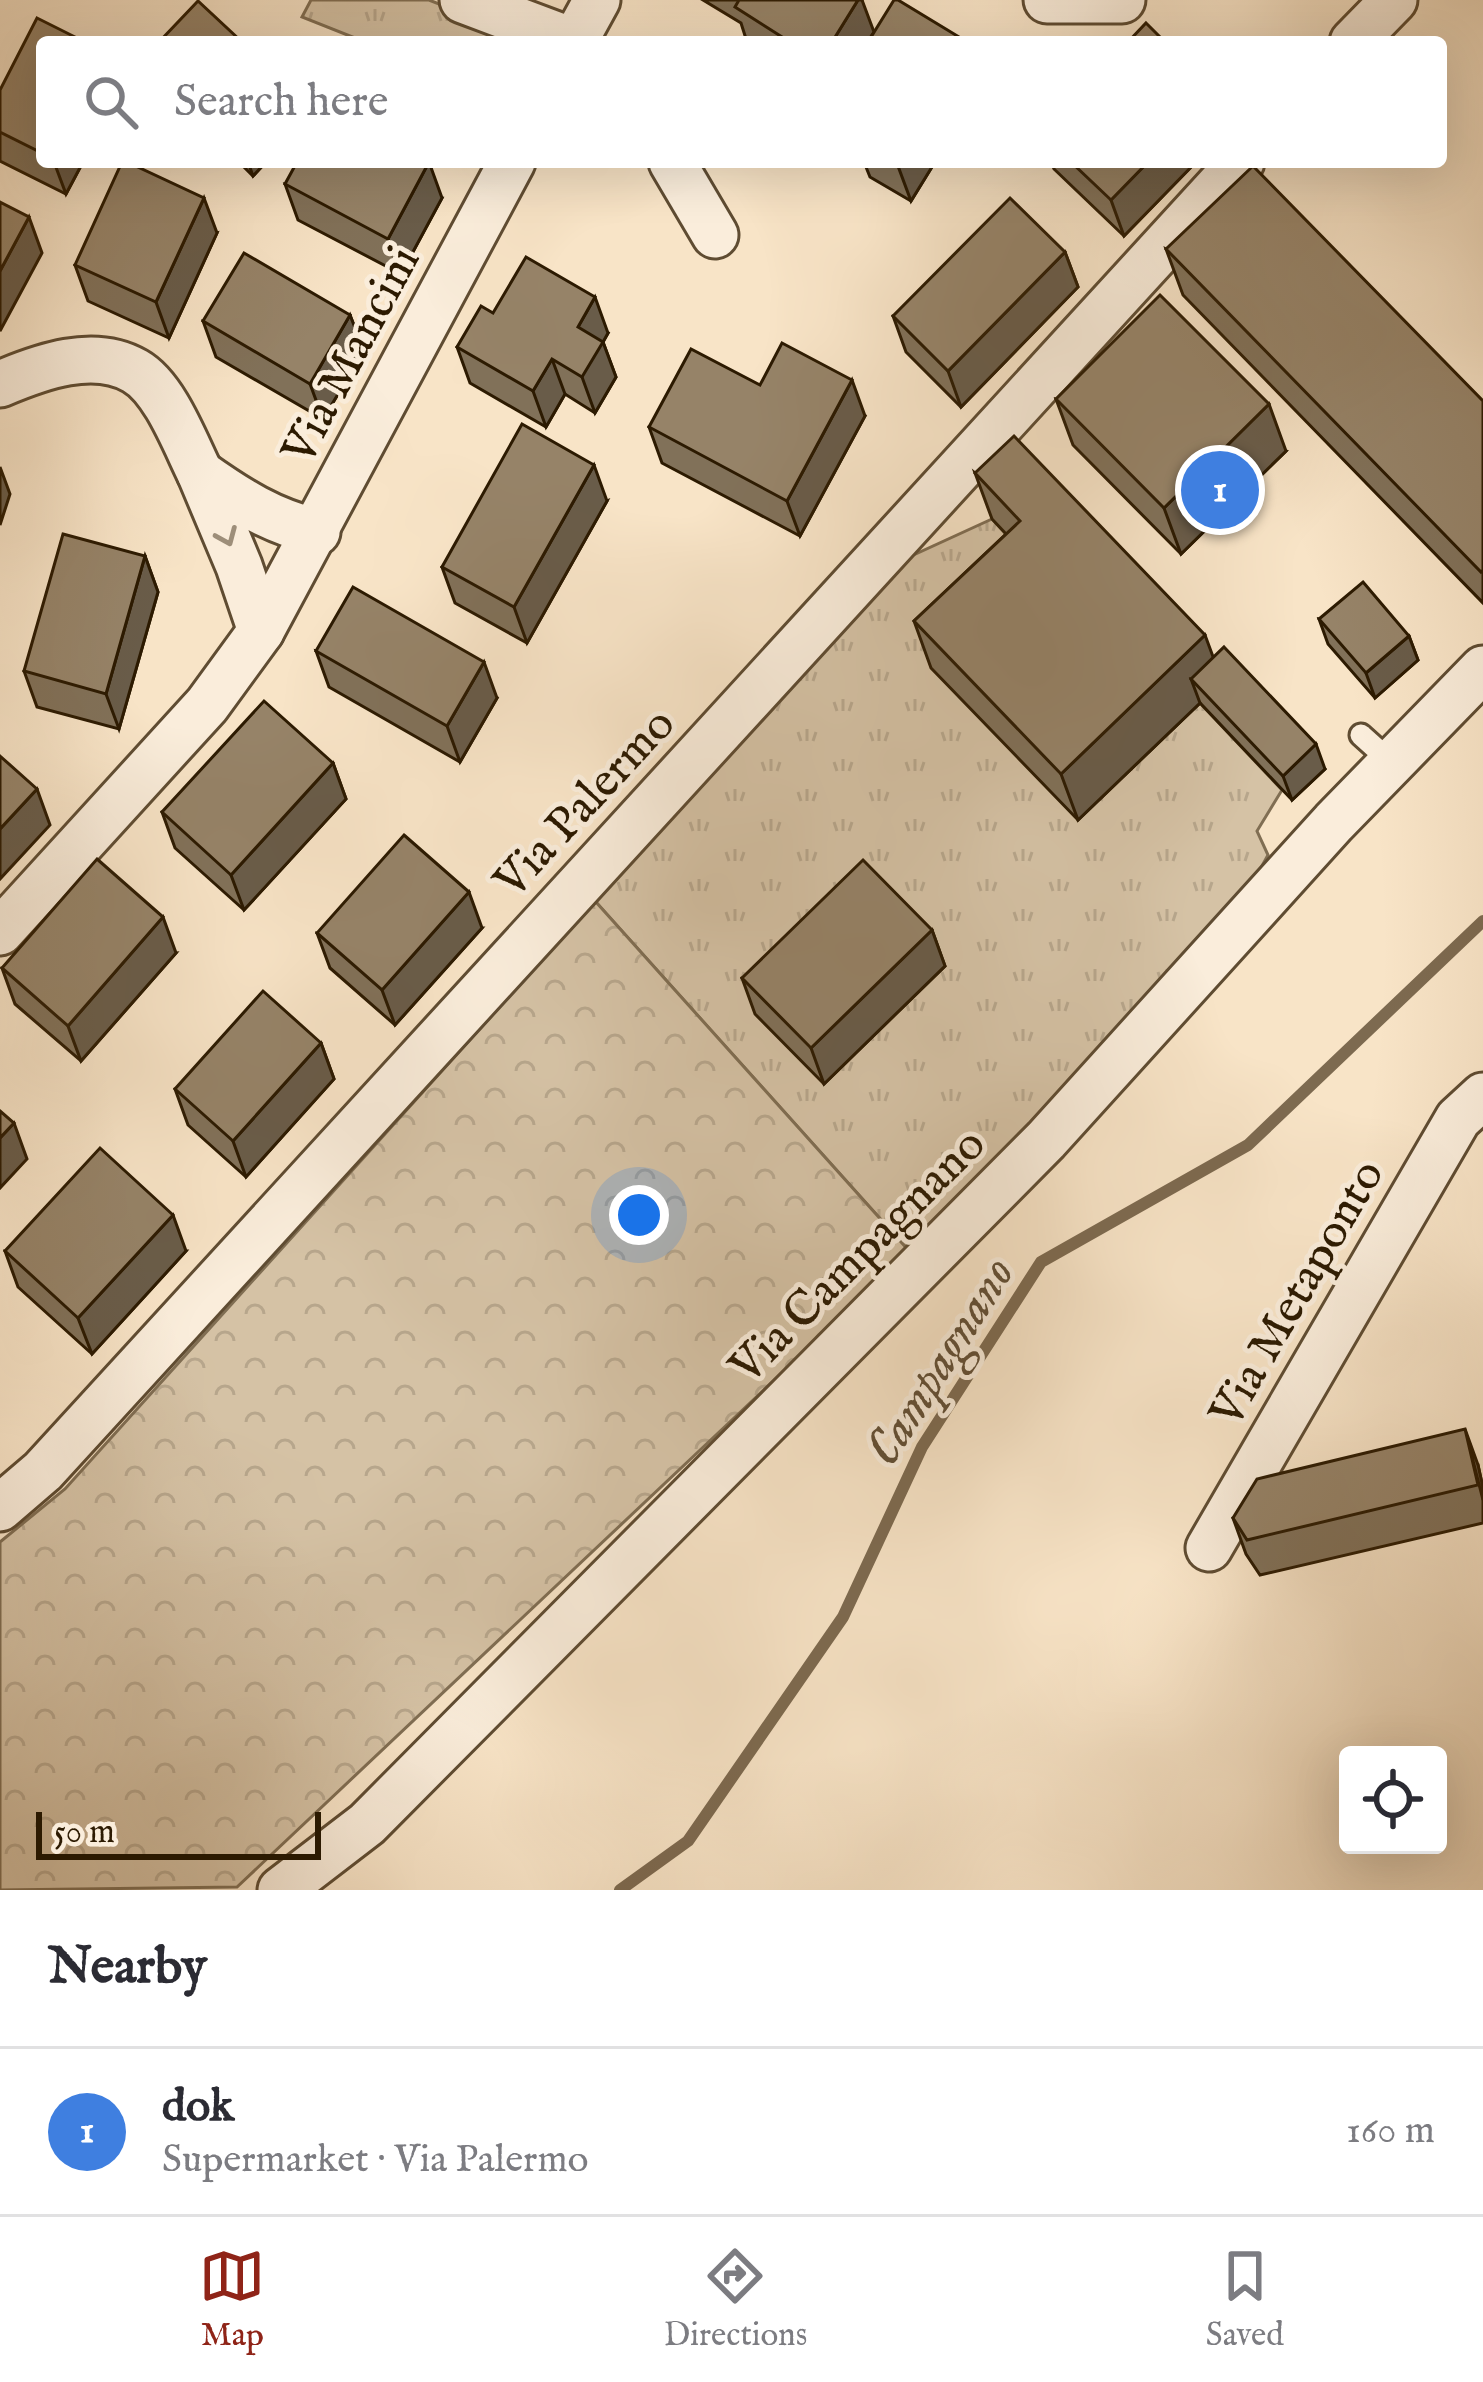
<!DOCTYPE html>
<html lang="en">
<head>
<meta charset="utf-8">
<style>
	:root { --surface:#fff; --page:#f2f2f3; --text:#2b2b33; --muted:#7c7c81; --line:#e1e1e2; --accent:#8f2418 }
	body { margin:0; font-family:"IM FELL English",serif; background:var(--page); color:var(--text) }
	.controls { position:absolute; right:36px; bottom:36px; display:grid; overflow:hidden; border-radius:12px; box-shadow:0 12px 48px #0002 }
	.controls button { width:108px; height:108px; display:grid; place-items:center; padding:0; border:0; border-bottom:3px solid var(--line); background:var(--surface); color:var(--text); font:60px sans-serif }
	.scale { position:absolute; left:36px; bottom:30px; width:285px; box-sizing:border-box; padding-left:12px; border:6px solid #2c1a01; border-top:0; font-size:33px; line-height:42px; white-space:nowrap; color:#2c1a01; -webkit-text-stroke:9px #faeddb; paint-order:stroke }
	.you { position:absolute; left:639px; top:1215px; width:42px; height:42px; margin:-30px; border:9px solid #fff; border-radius:50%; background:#1a73e8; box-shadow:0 0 0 18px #1a73e833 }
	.badge { display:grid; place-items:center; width:78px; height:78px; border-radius:50%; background:var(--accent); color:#fff; font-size:39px; font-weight:700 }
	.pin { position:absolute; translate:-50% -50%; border:6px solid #fff; box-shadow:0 3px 12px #0006 }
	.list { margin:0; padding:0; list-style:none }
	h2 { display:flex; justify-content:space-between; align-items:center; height:156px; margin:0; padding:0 48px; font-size:51px }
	h2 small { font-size:39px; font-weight:400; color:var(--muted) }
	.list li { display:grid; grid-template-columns:78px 1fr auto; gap:36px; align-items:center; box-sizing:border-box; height:168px; padding:0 48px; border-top:3px solid var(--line) }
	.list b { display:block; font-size:45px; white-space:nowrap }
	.list p { margin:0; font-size:39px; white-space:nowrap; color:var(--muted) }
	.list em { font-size:39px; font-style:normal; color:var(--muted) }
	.icon { flex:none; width:66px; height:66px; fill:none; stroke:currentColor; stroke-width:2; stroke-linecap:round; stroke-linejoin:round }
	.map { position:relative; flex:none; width:1483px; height:1890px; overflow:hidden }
	.search { position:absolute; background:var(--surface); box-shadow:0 12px 48px #0002; left:36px; right:36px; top:36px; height:132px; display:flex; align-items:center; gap:30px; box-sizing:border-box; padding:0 42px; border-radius:12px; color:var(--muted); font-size:45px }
	.sheet { height:324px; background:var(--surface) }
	nav { display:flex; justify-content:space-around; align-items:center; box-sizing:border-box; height:168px; border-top:3px solid var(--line); background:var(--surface); font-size:33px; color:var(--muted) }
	nav a { display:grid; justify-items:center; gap:6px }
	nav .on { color:var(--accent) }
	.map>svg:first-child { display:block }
</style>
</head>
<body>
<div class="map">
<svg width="1483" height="1890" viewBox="0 0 1483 1890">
	<defs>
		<pattern id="grass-tufts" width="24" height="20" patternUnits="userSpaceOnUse" patternTransform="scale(3)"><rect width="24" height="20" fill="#d5c2a5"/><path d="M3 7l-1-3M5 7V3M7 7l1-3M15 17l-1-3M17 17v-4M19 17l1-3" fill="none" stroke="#b7a68c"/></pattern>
		<pattern id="forest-crowns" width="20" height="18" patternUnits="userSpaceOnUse" patternTransform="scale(3)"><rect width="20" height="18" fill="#d5c2a5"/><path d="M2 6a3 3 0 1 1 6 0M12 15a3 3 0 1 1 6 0" fill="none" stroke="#b7a68c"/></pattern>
	</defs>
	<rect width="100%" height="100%" fill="#f8e4c7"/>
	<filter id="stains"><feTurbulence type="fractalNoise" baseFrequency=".00167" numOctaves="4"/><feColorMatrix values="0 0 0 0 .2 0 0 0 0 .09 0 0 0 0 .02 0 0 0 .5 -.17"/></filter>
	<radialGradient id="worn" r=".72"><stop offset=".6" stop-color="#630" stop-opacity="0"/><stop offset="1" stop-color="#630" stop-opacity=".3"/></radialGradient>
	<g fill="url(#grass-tufts)" stroke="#806e53" stroke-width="3">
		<path d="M311 0H429L536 42H365L302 17Z"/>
		<path d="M992 519 1037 567 1078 819 1200 703 1282 790 1257 831 1268 855 1252 884 910 1252 595 901 907 558Z"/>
	</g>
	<path fill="url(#forest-crowns)" stroke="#806e53" stroke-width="3" d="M595 901 910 1252 237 1887 0 1890V1542L65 1489Z"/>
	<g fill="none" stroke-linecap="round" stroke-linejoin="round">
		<path stroke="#7d6a50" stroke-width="12" d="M620 1890 688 1841 843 1617 922 1447 1041 1262 1248 1145 1483 921"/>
		<defs>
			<path id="service" d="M1361 735 1391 762"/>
			<g id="minor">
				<path d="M463 0 575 42"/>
				<path d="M1047 0H1122"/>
				<path d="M574 42 597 0"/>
				<path d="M1353 42 1394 0"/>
				<path d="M672 162 715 235"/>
				<path d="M0 384C40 367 94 347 135 371 165 388 185 443 200 473"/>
				<path d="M261 631 239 566 200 473C238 500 271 521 317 532"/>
				<path d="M0 932 207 705 261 631 512 162"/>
				<path d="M0 1508 43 1471 1241 162"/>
				<path d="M1209 1548 1458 1119 1483 1096"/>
				<path d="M281 1890 367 1824 1046 1140 1334 822 1483 669"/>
			</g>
		</defs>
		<use href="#service" stroke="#5f4c32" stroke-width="27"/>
		<use href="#minor" stroke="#5f4c32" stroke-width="51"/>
		<use href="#service" stroke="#faeddb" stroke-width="21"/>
		<use href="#minor" stroke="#faeddb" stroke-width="45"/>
	</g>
	<g fill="#817159" stroke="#2c1a01" stroke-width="3">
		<path d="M703 0H862L867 42H747L741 23Z"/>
		<path d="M42 42V162H83L66 194 0 161V90Z"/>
		<path d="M239 162H266L253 176Z"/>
		<path d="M864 162H935L911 201 870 177Z"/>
		<path d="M1051 162H1196L1124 236 1054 169Z"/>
		<path d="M285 184 442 198 401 274 298 220Z"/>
		<path d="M217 233 169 338 88 301 75 265Z"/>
		<path d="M1166 249 1483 401V603L1183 295Z"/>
		<path d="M1065 252 1078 287 961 407 906 352 893 316Z"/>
		<path d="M493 313 608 333 603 342 616 377 595 413 565 394 546 427 470 383 457 347Z"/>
		<path d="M350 315 364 351 323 419 216 357 203 321Z"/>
		<path d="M760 385 865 416 800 536 662 463 649 427Z"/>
		<path d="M1056 399 1286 451 1181 554 1073 445Z"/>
		<path d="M975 473 1213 657 1325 769 1292 800 1200 703 1078 820 931 668 914 621 1006 534 992 519Z"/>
		<path d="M607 501 527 643 455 603 442 567Z"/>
		<path d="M145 556 158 592 119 729 37 707 24 671Z"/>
		<path d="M1319 619 1409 636 1418 660 1375 698 1328 644Z"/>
		<path d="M316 651 497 698 460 762 329 687Z"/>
		<path d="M333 763 346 799 244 910 175 848 162 812Z"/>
		<path d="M482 928 395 1025 330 968 317 933Z"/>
		<path d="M932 930 945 966 824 1084 755 1014 742 978Z"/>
		<path d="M176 953 81 1061 15 1004 2 968Z"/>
		<path d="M321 1043 334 1079 246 1177 188 1125 175 1089Z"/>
		<path d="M5 1251H186L92 1354 18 1287Z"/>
		<path d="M1478 1465 1483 1488V1523L1260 1575 1246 1554 1233 1518Z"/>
	</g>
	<g fill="#695c49" stroke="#2c1a01" stroke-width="3">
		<path d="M858 0H862L874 32 867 42H832Z"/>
		<path d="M54 162H83L66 194Z"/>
		<path d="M248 162H266L253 176Z"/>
		<path d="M429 162 442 198 401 274 388 239Z"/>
		<path d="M900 162H935L911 201 898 166Z"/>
		<path d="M1148 162H1196L1124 236 1111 200Z"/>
		<path d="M204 198 217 233 169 338 156 302Z"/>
		<path d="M29 217 42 253 0 331V271Z"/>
		<path d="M1065 252 1078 287 961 407 948 371Z"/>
		<path d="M595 297 608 333 603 342 616 377 595 413 582 377 578 327Z"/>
		<path d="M350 315 364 351 323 419 310 384Z"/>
		<path d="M552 359 565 394 546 427 533 391Z"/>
		<path d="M852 380 865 416 800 536 787 501Z"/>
		<path d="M1269 404 1286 451 1181 554 1164 508Z"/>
		<path d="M594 465 607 501 527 643 514 607Z"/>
		<path d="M0 467 10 494 0 525Z"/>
		<path d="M145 556 158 592 119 729 106 694Z"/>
		<path d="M1205 635 1222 681 1191 679 1200 703 1078 820 1061 774Z"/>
		<path d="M1409 636 1418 660 1375 698 1366 673Z"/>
		<path d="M484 662 497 698 460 762 447 726Z"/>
		<path d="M1316 744 1325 769 1292 800 1283 776Z"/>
		<path d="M333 763 346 799 244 910 231 875Z"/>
		<path d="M37 789 50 825 0 879V829Z"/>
		<path d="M469 892 482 928 395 1025 382 990Z"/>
		<path d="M163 917 176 953 81 1061 68 1026Z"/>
		<path d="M932 930 945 966 824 1084 811 1048Z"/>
		<path d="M321 1043 334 1079 246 1177 233 1141Z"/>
		<path d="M14 1123 27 1159 0 1188V1138Z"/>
		<path d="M173 1215 186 1251 92 1354 78 1318Z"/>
		<path d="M1465 1429 1478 1465 1483 1488V1500Z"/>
	</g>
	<g fill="#968368" stroke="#2c1a01" stroke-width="3">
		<path d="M739 0H858L832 42H790L735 7Z"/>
		<path d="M894 0H898L964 40 963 42H868Z"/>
		<path d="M198 1 242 42H159Z"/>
		<path d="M37 18 85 42H42V153L0 132V90Z"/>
		<path d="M1146 23 1165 42H1128Z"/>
		<path d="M122 162H127L204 198 156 302 75 265Z"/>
		<path d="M297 162H429L388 239 285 184Z"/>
		<path d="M1071 162H1148L1111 200Z"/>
		<path d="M1253 166 1483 401V570L1481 572 1166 249Z"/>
		<path d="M1010 198 1065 252 948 371 893 316Z"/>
		<path d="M0 202 29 217 0 271Z"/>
		<path d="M244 253 350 315 310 384 203 321Z"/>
		<path d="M526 257 595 297 578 327 603 342 582 377 552 359 533 391 457 347 481 306 493 313Z"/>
		<path d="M1160 295 1269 404 1164 508 1056 399Z"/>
		<path d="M782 343 852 380 787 501 649 427 691 349 760 385Z"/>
		<path d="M522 424 594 465 514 607 442 567Z"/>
		<path d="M1014 436 1205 635 1061 774 914 621 1020 521 975 473Z"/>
		<path d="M63 534 145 556 106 694 24 671Z"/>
		<path d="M1363 582 1409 636 1366 673 1319 619Z"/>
		<path d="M353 587 484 662 447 726 316 651Z"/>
		<path d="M1224 647 1316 744 1283 776 1191 679Z"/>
		<path d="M264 701 333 763 231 875 162 812Z"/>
		<path d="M0 756 37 789 0 829Z"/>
		<path d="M404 835 469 892 382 990 317 933Z"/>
		<path d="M97 859 163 917 68 1026 2 968Z"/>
		<path d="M863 860 932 930 811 1048 742 978Z"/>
		<path d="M263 991 321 1043 233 1141 175 1089Z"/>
		<path d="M0 1111 14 1123 0 1138Z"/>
		<path d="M100 1148 173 1215 78 1318 5 1251Z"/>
		<path d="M1465 1429 1478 1485 1247 1540 1233 1518 1257 1479Z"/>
	</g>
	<defs><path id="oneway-chevron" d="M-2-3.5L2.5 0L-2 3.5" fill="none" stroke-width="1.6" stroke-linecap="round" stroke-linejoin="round" transform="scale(3)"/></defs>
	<use stroke="#9d8e79" href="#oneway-chevron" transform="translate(227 537) rotate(67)"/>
	<g text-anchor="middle" stroke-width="10" stroke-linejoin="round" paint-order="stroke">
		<g font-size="48" fill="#2c1a01" stroke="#faeddb">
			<text transform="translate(349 354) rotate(-62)" y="17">Via Mancini</text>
			<text transform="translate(583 801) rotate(-47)" y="17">Via Palermo</text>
			<text transform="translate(856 1254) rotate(-45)" y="17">Via Campagnano</text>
			<text transform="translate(1295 1292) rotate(-60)" y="17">Via Metaponto</text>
		</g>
		<g font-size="51" font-style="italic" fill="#624f35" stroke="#faeddb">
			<text transform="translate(938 1360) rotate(-58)" y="18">Campagnano</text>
		</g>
	</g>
	<rect width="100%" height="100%" filter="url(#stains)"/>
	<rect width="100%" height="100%" fill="url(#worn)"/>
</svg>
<div class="controls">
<button><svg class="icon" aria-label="locate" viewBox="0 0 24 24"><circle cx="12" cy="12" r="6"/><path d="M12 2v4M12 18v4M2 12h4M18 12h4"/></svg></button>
</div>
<div class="scale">50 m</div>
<div class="you"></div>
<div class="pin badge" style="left:1220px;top:490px;background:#3f7fe0">1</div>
<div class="search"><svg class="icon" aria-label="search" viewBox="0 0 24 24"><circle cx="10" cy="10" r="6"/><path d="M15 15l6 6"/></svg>Search here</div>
</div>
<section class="sheet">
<h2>Nearby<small></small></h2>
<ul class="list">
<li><span class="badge" style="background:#3f7fe0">1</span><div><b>dok</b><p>Supermarket · Via Palermo</p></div><em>160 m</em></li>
</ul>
</section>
<nav>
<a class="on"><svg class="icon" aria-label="map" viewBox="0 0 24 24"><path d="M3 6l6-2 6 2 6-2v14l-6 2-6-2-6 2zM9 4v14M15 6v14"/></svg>Map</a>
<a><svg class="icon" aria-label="directions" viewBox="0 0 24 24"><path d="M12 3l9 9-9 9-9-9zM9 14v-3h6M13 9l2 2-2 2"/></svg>Directions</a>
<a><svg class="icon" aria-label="saved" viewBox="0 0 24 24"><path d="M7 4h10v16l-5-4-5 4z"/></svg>Saved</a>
</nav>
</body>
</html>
